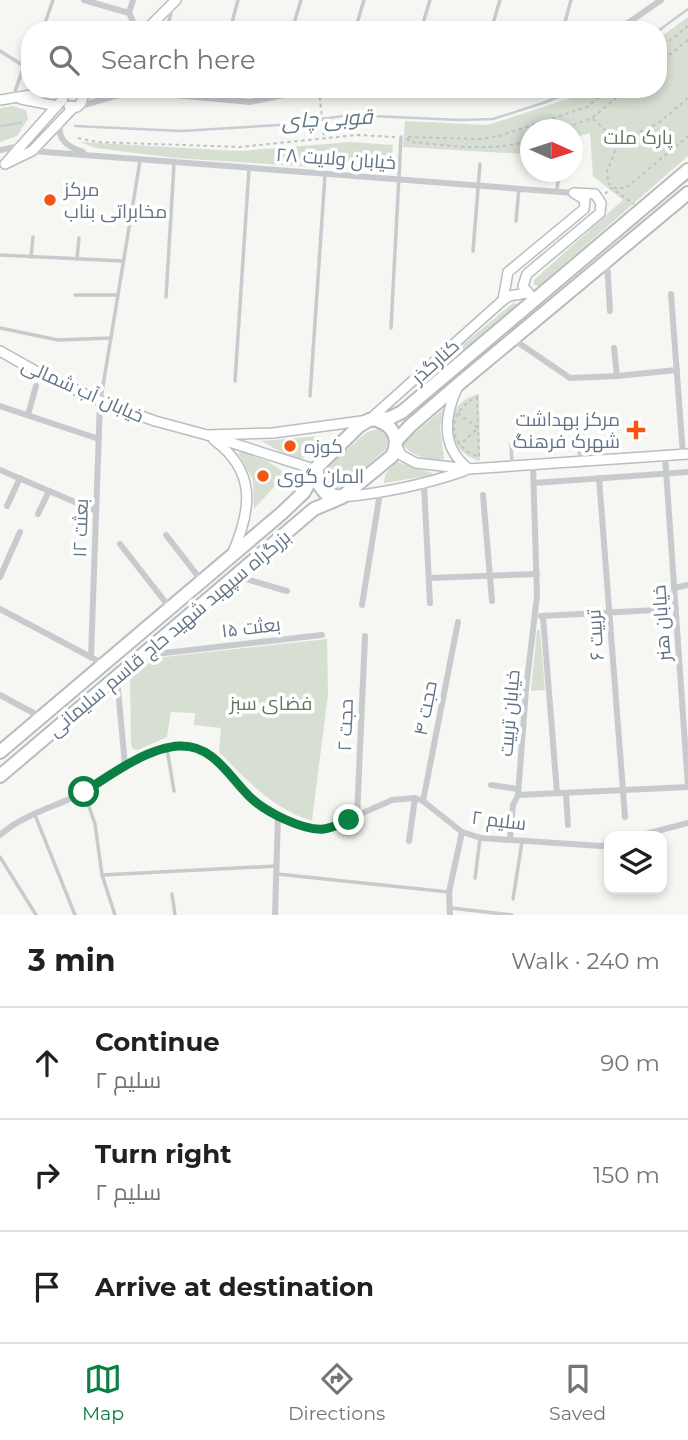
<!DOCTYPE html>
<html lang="en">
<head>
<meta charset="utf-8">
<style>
	:root { --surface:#fff; --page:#f6f6f6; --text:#202124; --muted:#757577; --line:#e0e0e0; --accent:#0b8043 }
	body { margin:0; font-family:Montserrat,Cairo,sans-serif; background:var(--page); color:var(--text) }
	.controls { position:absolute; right:21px; bottom:21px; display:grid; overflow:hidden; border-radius:14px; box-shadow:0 4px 10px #0003 }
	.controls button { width:63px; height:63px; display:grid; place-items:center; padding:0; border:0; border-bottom:2px solid var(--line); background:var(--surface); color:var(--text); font:35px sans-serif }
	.compass { position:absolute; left:520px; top:119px; width:63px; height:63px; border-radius:50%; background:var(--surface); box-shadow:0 4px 10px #0003; rotate:93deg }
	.stop { position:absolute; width:21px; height:21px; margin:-16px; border:5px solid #0b8043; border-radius:50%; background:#fff }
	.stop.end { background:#0b8043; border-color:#fff; box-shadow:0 2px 7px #0008 }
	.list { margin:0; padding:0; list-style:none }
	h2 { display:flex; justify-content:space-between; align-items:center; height:91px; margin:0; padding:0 28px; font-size:30px }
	h2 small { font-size:23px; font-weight:400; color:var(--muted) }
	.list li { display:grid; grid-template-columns:46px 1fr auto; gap:21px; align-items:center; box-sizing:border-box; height:112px; padding:0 28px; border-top:2px solid var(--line) }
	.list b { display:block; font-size:26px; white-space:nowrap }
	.list p { margin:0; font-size:23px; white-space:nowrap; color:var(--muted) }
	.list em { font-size:23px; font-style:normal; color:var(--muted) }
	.icon { flex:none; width:38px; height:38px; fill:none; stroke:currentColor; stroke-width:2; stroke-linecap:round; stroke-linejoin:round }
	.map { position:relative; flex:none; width:688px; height:915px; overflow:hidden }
	.search { position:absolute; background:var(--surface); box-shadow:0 4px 10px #0003; left:21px; right:21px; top:21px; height:77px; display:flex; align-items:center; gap:18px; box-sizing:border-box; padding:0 24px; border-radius:28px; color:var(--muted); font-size:26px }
	.sheet { height:427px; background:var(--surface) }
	nav { display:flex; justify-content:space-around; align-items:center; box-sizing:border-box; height:98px; border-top:2px solid var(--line); background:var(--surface); font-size:19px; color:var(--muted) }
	nav a { display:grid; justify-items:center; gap:4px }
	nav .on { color:var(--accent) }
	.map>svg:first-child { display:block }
</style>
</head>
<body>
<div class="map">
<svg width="688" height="915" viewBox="0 0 688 915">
	<rect width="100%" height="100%" fill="#f6f6f2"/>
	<g fill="#d7dfd3">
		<path d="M688 17V156L539 286 534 285V280L623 200 593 176 590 133 573 138 572 130H530V152L525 154 403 147 405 121 487 125 581 95 588 89H658V39Z"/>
		<path d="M13 106 26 110 28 119 17 136 0 142V108Z"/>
		<path d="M80 142 239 151 351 142 393 145 391 172 175 158 96 148Z"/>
		<path d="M513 303 519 305 442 368 441 365 453 353Z"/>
		<path d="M479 394 480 461C443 451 440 403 479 394Z"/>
		<path d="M444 409 440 428 444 459C431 462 412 456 403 445L404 442Z"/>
		<path d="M379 429 388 437 386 449 343 487C329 491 320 481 326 468L367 432Z"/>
		<path d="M319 436 322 438 306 456 298 461 261 441Z"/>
		<path d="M241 452 267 461 282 471 281 479 254 509 253 480 238 453Z"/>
		<path d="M398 462 432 473 433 475 384 483C383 476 391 464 398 462Z"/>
		<path d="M537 630H540L545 690 531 691Z"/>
		<path d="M327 639 328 694 312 821C270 807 249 782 219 752L221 728 194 725 195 713 171 712 167 737 138 750 133 749 131 744 130 676 155 658Z"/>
	</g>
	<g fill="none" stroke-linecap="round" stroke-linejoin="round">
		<g stroke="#c5ced4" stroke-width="2.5">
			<path d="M658 31 688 9"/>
			<path d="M0 126 21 123"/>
			<path d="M75 126 181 131 279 125 350 115 460 120 493 119 546 102 575 89"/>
		</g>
		<defs>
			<g id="secondary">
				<path d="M146 30 176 0"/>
				<path d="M21 99 57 106"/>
				<path d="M63 99 5 164 32 151 74 107"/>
				<path d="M0 100 67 89"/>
				<path d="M69 106 77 107 81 103 83 97 79 89"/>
				<path d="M531 296 523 286 527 274 600 213 601 203 595 194 574 193"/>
				<path d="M503 300 508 272 584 209 585 200 574 193"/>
				<path d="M0 351 39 373 100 401 155 421 207 435 317 470"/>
				<path d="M458 386C444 416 440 447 469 469"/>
				<path d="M207 435 273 433 369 420 502 301 509 296 527 293"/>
				<path d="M214 440C256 471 252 508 233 552"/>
				<path d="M396 444 401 455 416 463 469 469 688 454"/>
				<path d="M342 497C385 493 423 485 464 471"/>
			</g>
			<g id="highway">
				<path d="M379 421C395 427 400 441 392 456L342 497 326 494 317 482V467L359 426 369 420 390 418 402 412 688 170"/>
				<path d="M396 441 410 426 460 383 688 193"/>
				<path d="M0 752 282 513 304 492 316 470"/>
				<path d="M0 776 314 509 340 498"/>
			</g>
		</defs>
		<use href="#secondary" stroke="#b9bec3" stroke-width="12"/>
		<use href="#highway" stroke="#b9bcbf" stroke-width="16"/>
		<g stroke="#c0c2c4" stroke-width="2" stroke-dasharray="3.5 3.5" stroke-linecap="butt">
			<path d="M658 50 688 26"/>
			<path d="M658 64 688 40"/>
			<path d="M319 90 324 137"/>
			<path d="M688 98 660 122 619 142 607 171 608 183 614 188H626L688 136"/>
			<path d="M593 119 619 142"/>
			<path d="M560 130 592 118 627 89"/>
			<path d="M408 137 480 139 499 136 587 107 609 89"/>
			<path d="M78 138 97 142 240 147 357 135 395 137"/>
			<path d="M407 138 410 142C449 145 493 153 530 140"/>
			<path d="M605 194 611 188 634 204"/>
			<path d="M477 397 479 457C446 446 446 411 477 397Z"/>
			<path d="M458 413 478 428 460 445"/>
		</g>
		<g stroke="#c8cbce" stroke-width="3.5">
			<path d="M565 22 571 0"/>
			<path d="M44 26 53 0"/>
			<path d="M167 30 172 8"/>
			<path d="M230 30 238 0"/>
			<path d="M292 30 301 0"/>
			<path d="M355 30 364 0"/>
			<path d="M421 30 430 0"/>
			<path d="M491 30 500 0"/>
			<path d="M0 51 24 66 13 97"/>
			<path d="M557 190 559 172"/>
			<path d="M516 221 519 188"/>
			<path d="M473 251 480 164"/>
			<path d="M0 255 123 261"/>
			<path d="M31 257 33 237"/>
			<path d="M77 259 79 238"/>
			<path d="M75 295H118"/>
			<path d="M166 297 174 164"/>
			<path d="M0 328 58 340 111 338"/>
			<path d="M391 328 401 137"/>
			<path d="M235 381 249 169"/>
			<path d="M310 396 325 175"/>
			<path d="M101 398 140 161"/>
			<path d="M578 435 580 461"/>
			<path d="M511 443 512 466"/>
			<path d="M167 749 174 791"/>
			<path d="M84 792 95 824 102 875 115 915"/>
			<path d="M35 815 75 915"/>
			<path d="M0 857 36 915"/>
			<path d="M277 874 449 892"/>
			<path d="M102 875 277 866"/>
			<path d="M475 878 480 839"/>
			<path d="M172 894 175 915"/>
			<path d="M513 899 522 842"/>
			<path d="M451 908 512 915"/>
		</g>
		<g stroke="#c8cbce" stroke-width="6">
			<path d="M84 0 129 13"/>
			<path d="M133 0 129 13 137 30"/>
			<path d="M618 30 661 0"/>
			<path d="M438 89 469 92 494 89"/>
			<path d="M80 106 132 91 250 102 312 89"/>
			<path d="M60 123C57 140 68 147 83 152"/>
			<path d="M0 150 21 146"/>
			<path d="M32 151 574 193"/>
			<path d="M607 262 610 311"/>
			<path d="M671 294 683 455"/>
			<path d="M513 339 570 378 617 376"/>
			<path d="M614 348 617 376 677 370"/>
			<path d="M0 406 99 439"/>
			<path d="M28 415 36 386"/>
			<path d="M665 456 688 787"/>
			<path d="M0 470 96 511"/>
			<path d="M599 478 625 817"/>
			<path d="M534 483 688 472"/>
			<path d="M424 485 430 603"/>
			<path d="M483 495 492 601"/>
			<path d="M7 506 20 478"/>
			<path d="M38 514 49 491"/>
			<path d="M166 535 201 580"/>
			<path d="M120 544 170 608"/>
			<path d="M236 576 287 591"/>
			<path d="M0 577 20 532"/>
			<path d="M429 578 537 574"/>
			<path d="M674 588 688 585"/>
			<path d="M362 605 380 493"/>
			<path d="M0 609 104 664"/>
			<path d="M541 616 676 609"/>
			<path d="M543 616 557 793"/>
			<path d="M147 655 322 635"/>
			<path d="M91 657 100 401"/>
			<path d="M117 678 125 765"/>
			<path d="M0 695 41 717"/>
			<path d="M491 785 518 789"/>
			<path d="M566 793 568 825"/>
			<path d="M518 795 688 787"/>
			<path d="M423 801 458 622"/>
			<path d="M357 816 365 636"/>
			<path d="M0 835C25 813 57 807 86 791 112 775 136 757 166 748 182 743 199 747 212 756L253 800 278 816 303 826 314 829 329 828 392 800 415 798 423 801 462 832 481 838 601 846 609 844"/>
			<path d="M638 836 688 823"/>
			<path d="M510 839 513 805 518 795 526 689 537 596 533 465"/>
			<path d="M409 841 415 798"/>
			<path d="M275 915 278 816"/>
			<path d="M450 915 449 892 462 832"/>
		</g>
		<use href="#secondary" stroke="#fff" stroke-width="9"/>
		<use href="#highway" stroke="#fff" stroke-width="12"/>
	</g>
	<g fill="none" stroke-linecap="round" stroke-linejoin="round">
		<path stroke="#0b8043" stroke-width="9" d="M84 792C110 775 148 747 180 746 214 745 229 777 251 798 266 812 303 831 324 829 333 828 341 823 349 820"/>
	</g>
	<g fill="#f55513" stroke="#fff" stroke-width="2.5">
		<circle cx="50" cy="200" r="7"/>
		<path d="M632.5 419.5h7v7h7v7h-7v7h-7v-7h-7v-7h7z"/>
		<circle cx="290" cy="446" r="7"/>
		<circle cx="263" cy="476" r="7"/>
	</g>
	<g text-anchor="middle" stroke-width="7" stroke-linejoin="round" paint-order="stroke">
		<g font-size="19" fill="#62785e" stroke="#fff">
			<text x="638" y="144">پارک ملت</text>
			<text x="271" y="710">فضای سبز</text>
		</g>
		<g font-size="19" fill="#627487" stroke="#fff">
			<text transform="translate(336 158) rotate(4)" y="7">خیابان ولایت ۲۸</text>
			<text transform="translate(435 361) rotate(-42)" y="7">کنارگذر</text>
			<text transform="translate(83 390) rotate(24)" y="7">خیابان آب شمالی</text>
			<text transform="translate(80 528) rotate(-88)" y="7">بعثت ۱۲</text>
			<text transform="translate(661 623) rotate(-94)" y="7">خیابان هنر</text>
			<text transform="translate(251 627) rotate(-7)" y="7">بعثت ۱۵</text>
			<text transform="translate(169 633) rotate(-40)" y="7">بزرگراه سپهبد شهید حاج قاسم سلیمانی</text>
			<text transform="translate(595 635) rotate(-94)" y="7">تربیت ۶</text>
			<text transform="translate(425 708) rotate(-79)" y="7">حجت ۴</text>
			<text transform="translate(509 713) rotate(-85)" y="7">خیابان تربیت</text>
			<text transform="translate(345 725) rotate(-88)" y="7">حجت ۲</text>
			<text transform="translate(499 820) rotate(7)" y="7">سلیم ۲</text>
		</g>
		<g font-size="19" fill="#627487" stroke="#fff" text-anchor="start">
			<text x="64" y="196">مرکز<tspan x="64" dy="22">مخابراتی بناب</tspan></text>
			<text x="620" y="426" text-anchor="end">مرکز بهداشت<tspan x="620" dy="22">شهرک فرهنگ</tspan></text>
			<text x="304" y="453">کوزه</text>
			<text x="277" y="483">المان گوی</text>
		</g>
		<g font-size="21" font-style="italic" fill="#5e7783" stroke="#fff">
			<text transform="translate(327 119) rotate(-3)" y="7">قوبی چای</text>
		</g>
	</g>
</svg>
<div class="controls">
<button><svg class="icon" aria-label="layers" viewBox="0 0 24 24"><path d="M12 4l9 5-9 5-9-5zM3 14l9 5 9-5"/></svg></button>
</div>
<svg class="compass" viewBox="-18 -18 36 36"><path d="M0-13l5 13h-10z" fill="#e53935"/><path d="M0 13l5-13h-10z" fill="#757577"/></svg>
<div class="stop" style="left:84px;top:792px"></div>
<div class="stop end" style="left:349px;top:820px"></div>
<div class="search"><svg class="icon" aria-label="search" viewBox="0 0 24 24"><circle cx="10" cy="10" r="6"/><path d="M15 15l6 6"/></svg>Search here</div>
</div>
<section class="sheet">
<h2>3 min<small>Walk · 240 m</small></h2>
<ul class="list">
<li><svg class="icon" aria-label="ahead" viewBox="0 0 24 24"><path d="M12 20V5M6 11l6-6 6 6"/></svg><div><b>Continue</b><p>سلیم ۲</p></div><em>90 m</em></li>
<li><svg class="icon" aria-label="right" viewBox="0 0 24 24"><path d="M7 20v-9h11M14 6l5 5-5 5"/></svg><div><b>Turn right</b><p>سلیم ۲</p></div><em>150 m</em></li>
<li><svg class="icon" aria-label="arrive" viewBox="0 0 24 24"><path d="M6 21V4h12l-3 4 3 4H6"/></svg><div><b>Arrive at destination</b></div></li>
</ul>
</section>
<nav>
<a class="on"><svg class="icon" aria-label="map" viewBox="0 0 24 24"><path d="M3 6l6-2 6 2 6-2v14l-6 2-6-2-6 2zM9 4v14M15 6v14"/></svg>Map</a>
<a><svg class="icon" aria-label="directions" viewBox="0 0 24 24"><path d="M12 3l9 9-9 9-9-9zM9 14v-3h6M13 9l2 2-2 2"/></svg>Directions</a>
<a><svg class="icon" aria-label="saved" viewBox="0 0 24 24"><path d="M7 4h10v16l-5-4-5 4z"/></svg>Saved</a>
</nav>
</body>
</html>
